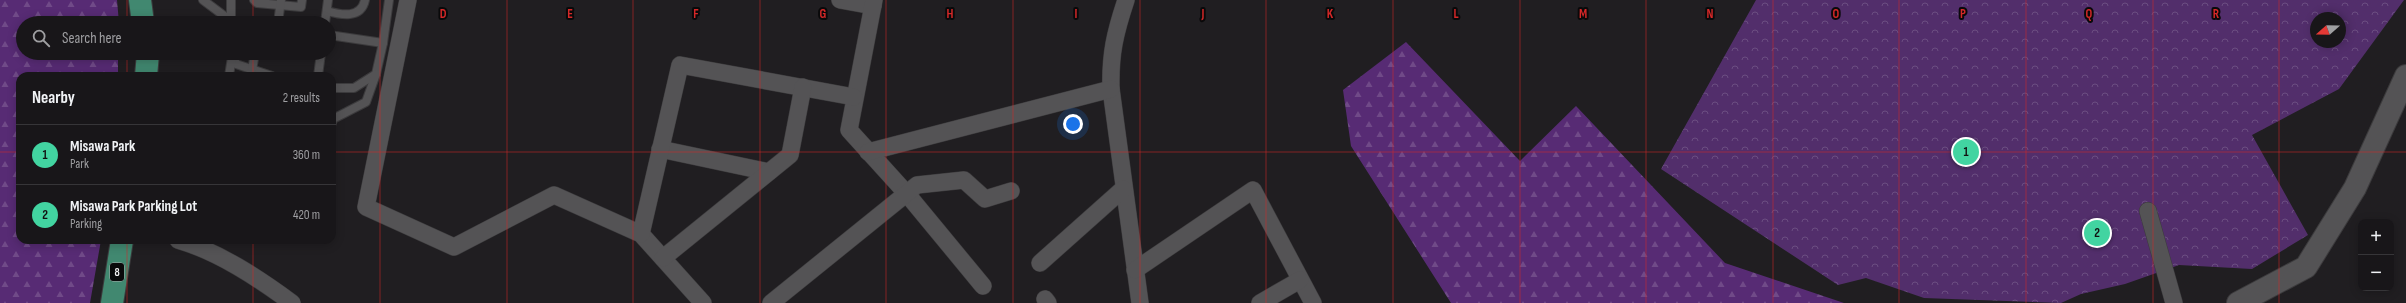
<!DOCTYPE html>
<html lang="en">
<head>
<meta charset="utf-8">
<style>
	:root { --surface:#181619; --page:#211f22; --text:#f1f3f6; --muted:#9f9fa2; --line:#363538; --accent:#42d4a1 }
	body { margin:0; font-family:"Sofia Sans Condensed",sans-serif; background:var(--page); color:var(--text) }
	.controls { position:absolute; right:12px; bottom:12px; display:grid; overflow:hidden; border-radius:8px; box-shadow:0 2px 10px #0003 }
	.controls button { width:36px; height:36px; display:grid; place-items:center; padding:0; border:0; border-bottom:1px solid var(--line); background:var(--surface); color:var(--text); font:20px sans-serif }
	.compass { position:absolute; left:2310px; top:12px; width:36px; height:36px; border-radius:50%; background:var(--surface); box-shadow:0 2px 10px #0003; rotate:250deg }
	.you { position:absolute; left:1073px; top:124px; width:14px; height:14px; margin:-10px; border:3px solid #fff; border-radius:50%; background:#1a73e8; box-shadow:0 0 0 6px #1a73e833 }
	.badge { display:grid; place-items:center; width:26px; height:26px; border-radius:50%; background:var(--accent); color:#111; font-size:13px; font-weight:700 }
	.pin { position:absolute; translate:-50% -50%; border:2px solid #fff; box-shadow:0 1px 4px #0006 }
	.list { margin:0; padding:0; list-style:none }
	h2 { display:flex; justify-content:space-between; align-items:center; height:52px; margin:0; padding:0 16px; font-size:17px }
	h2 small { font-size:13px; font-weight:400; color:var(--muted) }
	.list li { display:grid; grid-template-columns:26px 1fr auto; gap:12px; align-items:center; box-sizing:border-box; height:60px; padding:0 16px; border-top:1px solid var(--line) }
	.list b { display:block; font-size:15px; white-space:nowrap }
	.list p { margin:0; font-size:13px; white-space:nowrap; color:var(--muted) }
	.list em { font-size:13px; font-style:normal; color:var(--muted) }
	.icon { flex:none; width:22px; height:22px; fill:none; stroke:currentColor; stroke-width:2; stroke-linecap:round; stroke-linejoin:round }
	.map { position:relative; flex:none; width:2406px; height:303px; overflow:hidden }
	.search { position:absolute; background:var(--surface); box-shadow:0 2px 10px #0003; left:16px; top:16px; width:320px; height:44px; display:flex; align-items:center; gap:10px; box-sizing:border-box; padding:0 14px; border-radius:22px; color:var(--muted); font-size:15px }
	.panel { position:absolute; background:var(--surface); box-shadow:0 2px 10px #0003; left:16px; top:72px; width:320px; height:172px; border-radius:12px }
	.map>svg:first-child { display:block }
</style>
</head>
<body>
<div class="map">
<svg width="2406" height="303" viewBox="0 0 2406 303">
	<defs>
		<pattern id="forest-firs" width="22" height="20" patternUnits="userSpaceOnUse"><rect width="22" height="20" fill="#572b74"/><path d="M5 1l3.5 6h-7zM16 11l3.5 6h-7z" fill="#704a88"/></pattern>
		<pattern id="park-crowns" width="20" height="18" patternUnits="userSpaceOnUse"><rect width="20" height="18" fill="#522e6b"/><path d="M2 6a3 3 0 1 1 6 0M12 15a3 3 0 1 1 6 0" fill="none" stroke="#6b4d81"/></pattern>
	</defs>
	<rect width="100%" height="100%" fill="#201e21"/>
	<g fill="url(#forest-firs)">
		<path d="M0 0H117L119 23H23V53H118V76H20V240H101L90 303H0Z"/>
		<path d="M1406 42 1520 161 1576 106 1725 263 1844 303H1451L1351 146 1343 90Z"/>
	</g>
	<path fill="url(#park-crowns)" fill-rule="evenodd" d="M1756 0H2404L2339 89 2252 135 2308 235 2252 269 2179 265 2125 284 2081 294 2061 303 1924 298 1866 278 1838 285 1661 169ZM2316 18H2340V42H2316Z"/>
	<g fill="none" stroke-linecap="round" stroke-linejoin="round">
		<defs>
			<g id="lane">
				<path d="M203 0 231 21 246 23"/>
				<path d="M231 0V23"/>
				<path d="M254 0 257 3 301 7 302 0"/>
				<path d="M327 11C341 15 361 19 365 0"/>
				<path d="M278 23 281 0"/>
				<path d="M325 23 328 0"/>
				<path d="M329 35 383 43"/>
				<path d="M232 53 236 64 272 76"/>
				<path d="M252 70 255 53"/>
				<path d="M229 76 232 57"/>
				<path d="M318 76 321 53"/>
				<path d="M332 88H354L376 74 383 43 389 0"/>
				<path d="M332 123 333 119 366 102 376 74"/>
			</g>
			<g id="street">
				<path d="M408 0 366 207 454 247 554 195 641 234 703 303"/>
				<path d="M840 0 873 6"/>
				<path d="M874 0 849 130 907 194 983 286"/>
				<path d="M1126 0C1115 33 1110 54 1111 89L1140 303"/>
				<path d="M660 149 769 172"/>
				<path d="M868 152 1111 89"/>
				<path d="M2148 211 2174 303"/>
				<path d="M641 234 680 65 854 97"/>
				<path d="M178 240C219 252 258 278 292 303"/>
				<path d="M663 258 790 155 803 87"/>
				<path d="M1040 263 1123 189"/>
				<path d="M1135 270 1253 190 1313 303"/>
				<path d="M1045 299 1048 303"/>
				<path d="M771 303 917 185 964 180 985 199 1011 191"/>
				<path d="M1260 303 1300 280"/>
			</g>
			<path id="secondary" d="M2238 303 2306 267 2355 188 2406 76"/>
			<g id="primary">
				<path d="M140 0 143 23"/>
				<path d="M146 76 148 53"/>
				<path d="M112 303 122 240"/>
			</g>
		</defs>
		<use href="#lane" stroke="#3c3b3d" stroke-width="10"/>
		<use href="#street" stroke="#3c3b3d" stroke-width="18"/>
		<use href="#secondary" stroke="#3c3b3d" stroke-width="24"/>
		<use href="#primary" stroke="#3c3b3d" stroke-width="24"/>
		<use href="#lane" stroke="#545355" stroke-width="8"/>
		<use href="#street" stroke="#545355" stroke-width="17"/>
		<use href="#secondary" stroke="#545355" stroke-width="22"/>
		<use href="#primary" stroke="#418870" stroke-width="22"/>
	</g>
	<path fill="none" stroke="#d62828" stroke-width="1" stroke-opacity="0.55" d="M127 0V23M253 0V23M380 0V303M507 0V303M633 0V303M760 0V303M886 0V303M1013 0V303M1140 0V303M1266 0V303M1393 0V303M1520 0V303M1646 0V303M1773 0V303M1899 0V303M2026 0V303M2153 0V303M2279 0V303M127 53V76M253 53V76M0 152H20M332 152H2406M127 240V303M253 240V303"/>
	<g text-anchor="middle" stroke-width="4" stroke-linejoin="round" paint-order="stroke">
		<rect fill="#09090a" stroke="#acabac" stroke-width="1" x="110" y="263" width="14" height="18" rx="3"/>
		<g font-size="11" font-weight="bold" fill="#f2f1f2">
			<text x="117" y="276">8</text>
		</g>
	</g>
	<g font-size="13" text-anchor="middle" font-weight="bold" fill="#d62828" stroke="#09090a" stroke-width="4" stroke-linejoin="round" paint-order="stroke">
		<text x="443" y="18">D</text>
		<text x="570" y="18">E</text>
		<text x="696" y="18">F</text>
		<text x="823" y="18">G</text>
		<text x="950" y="18">H</text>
		<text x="1076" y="18">I</text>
		<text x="1203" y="18">J</text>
		<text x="1330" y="18">K</text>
		<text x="1456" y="18">L</text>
		<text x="1583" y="18">M</text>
		<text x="1710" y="18">N</text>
		<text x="1836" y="18">O</text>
		<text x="1963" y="18">P</text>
		<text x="2089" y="18">Q</text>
		<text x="2216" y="18">R</text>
	</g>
</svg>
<div class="controls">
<button>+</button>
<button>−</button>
</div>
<svg class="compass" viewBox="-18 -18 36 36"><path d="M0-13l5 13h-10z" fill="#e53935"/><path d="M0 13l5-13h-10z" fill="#9f9fa2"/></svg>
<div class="you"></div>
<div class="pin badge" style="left:1966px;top:152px">1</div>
<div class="pin badge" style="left:2097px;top:233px">2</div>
<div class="search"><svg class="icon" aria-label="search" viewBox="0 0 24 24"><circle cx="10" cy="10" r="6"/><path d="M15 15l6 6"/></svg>Search here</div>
<section class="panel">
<h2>Nearby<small>2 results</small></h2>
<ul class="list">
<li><span class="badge">1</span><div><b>Misawa Park</b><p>Park</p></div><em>360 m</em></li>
<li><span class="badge">2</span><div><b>Misawa Park Parking Lot</b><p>Parking</p></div><em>420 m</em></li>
</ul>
</section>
</div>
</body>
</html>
